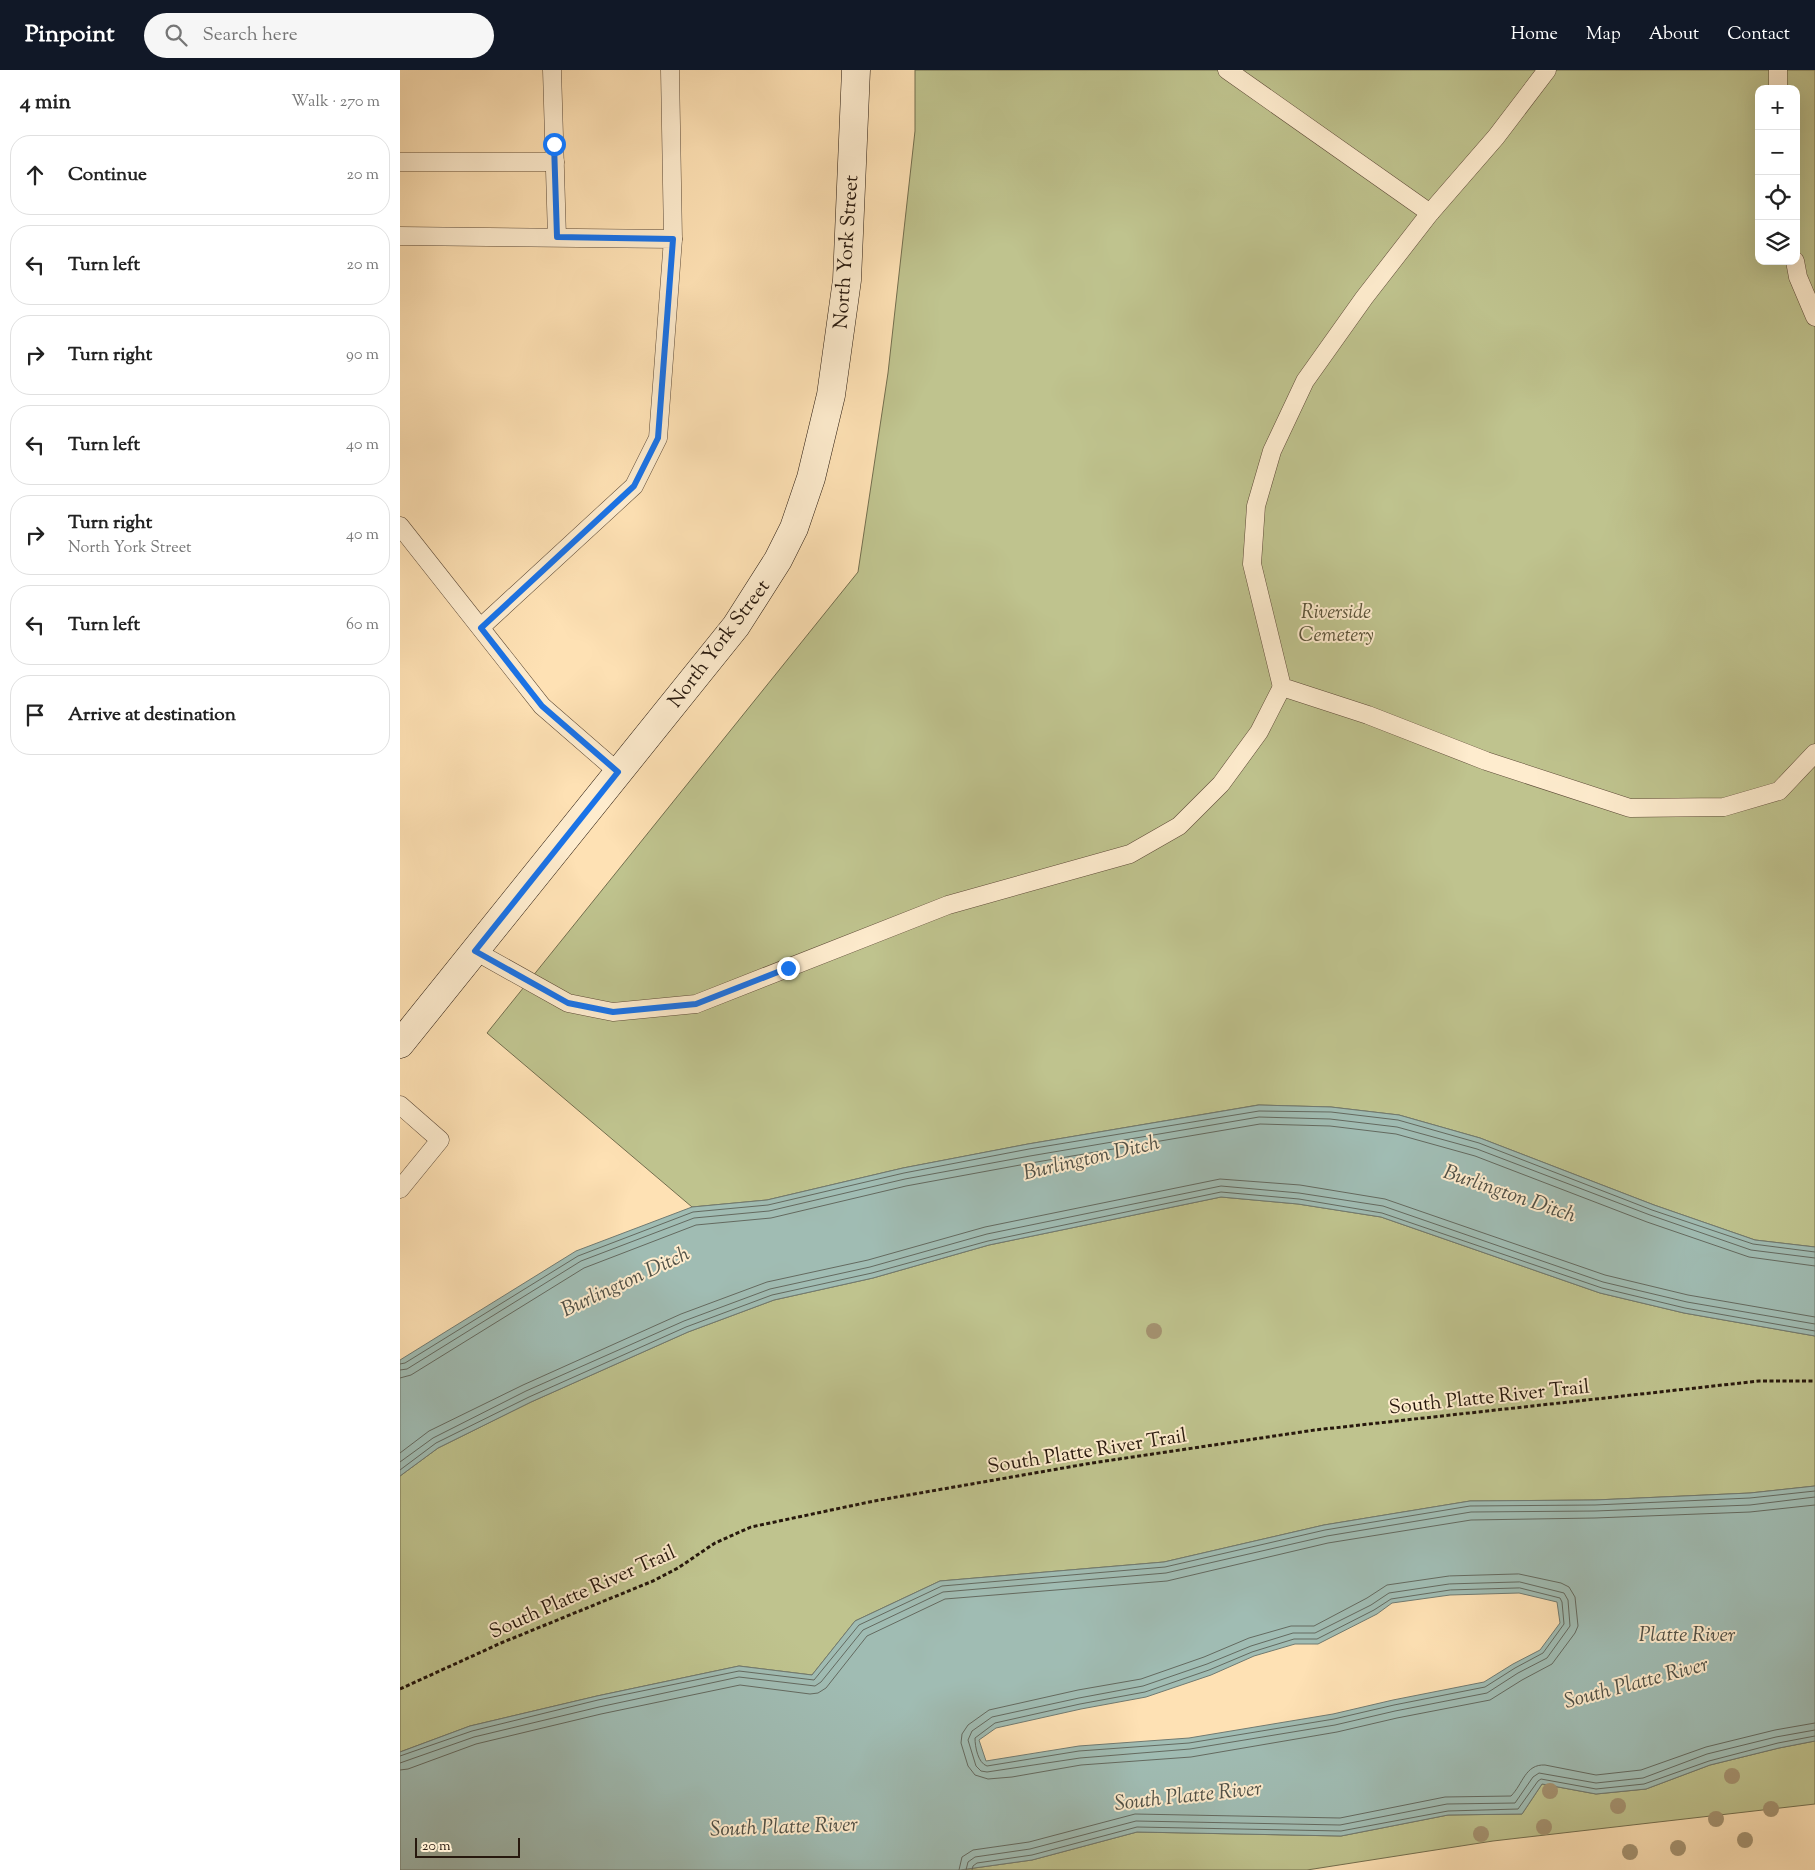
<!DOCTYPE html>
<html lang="en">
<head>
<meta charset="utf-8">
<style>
	:root { --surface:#fff; --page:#f6f6f6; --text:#222; --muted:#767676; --line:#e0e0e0; --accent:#111827 }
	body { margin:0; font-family:"Sorts Mill Goudy",serif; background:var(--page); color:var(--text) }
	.controls { position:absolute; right:15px; top:15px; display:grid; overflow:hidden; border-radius:10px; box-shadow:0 5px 20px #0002 }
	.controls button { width:45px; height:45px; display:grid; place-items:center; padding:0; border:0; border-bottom:1px solid var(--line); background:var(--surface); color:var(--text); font:25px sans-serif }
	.scale { position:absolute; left:15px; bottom:12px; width:105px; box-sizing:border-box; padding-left:5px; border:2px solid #27180d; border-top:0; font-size:14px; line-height:18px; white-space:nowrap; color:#27180d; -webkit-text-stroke:4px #feecce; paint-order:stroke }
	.stop { position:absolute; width:15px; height:15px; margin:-11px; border:4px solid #1a73e8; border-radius:50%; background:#fff }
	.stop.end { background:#1a73e8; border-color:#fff; box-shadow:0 1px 5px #0008 }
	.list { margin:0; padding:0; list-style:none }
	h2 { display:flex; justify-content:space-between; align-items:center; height:65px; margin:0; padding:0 20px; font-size:21px }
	h2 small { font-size:16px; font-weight:400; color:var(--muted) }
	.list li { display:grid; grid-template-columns:32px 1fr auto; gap:15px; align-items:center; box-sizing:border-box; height:80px; margin:0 10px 10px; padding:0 10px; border:1px solid var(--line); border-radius:20px }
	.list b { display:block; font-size:19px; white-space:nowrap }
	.list p { margin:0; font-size:16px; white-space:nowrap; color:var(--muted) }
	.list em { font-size:16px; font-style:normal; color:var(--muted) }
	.icon { flex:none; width:28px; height:28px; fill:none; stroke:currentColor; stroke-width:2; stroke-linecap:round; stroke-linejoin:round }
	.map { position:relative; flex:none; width:1415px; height:1800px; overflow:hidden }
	header { display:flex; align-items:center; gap:30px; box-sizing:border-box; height:70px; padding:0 25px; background:var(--accent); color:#fff }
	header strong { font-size:24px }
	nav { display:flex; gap:28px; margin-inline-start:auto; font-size:18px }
	.search { width:350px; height:45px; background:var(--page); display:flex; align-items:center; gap:12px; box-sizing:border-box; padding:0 18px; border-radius:28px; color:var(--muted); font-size:19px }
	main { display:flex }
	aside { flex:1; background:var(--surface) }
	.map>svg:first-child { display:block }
</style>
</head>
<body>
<header>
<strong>Pinpoint</strong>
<div class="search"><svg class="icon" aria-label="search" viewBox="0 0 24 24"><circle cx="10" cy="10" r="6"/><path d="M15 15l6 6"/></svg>Search here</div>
<nav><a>Home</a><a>Map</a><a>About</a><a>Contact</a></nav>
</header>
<main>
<aside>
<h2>4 min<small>Walk · 270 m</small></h2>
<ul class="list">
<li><svg class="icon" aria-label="ahead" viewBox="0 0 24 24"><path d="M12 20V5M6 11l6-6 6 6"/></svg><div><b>Continue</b></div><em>20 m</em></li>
<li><svg class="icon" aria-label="left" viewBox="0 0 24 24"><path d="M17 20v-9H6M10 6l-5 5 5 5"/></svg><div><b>Turn left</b></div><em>20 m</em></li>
<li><svg class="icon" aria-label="right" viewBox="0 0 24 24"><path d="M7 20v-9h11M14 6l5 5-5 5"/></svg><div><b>Turn right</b></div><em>90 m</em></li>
<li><svg class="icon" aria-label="left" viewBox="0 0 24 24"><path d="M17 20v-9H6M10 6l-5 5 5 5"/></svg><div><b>Turn left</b></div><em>40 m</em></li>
<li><svg class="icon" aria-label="right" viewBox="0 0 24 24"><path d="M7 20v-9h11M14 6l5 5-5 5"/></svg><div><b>Turn right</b><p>North York Street</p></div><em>40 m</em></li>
<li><svg class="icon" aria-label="left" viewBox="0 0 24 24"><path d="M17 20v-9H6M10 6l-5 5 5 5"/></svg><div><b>Turn left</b></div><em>60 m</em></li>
<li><svg class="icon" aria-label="arrive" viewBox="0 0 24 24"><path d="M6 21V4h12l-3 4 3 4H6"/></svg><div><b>Arrive at destination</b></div></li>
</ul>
</aside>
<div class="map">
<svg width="1415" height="1800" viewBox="0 0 1415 1800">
	<rect width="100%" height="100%" fill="#fee1b4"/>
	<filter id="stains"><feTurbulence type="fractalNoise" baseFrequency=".004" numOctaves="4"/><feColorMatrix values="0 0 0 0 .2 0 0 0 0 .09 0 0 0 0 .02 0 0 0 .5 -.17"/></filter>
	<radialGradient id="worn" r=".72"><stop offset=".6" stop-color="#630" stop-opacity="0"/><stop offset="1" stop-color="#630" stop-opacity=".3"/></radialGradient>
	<g fill="#bfc38e" stroke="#736e4e" fill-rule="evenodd">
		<path d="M515 0H1415V1177L1355 1170 1254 1135 1080 1068 999 1045 931 1037 858 1035 628 1074 503 1098 367 1130 292 1137 87 963 458 502 488 303 515 61ZM1359 19H1396V191H1359Z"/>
		<path d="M821 1127 898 1134 981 1147 1200 1223 1284 1243 1415 1266V1416L1350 1423 1195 1430 1070 1431 924 1455 764 1492 540 1511 455 1551 412 1605 339 1596 197 1626 70 1656 0 1682V1406L38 1378 131 1332 288 1262 374 1230 473 1208 589 1175Z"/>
		<path d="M1415 1671V1734L1093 1771 907 1800H560L632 1790 737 1762 941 1766 1048 1745 1122 1744 1142 1714 1196 1724 1246 1719 1310 1695 1379 1678Z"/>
	</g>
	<g fill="#a0bcb3" stroke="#707a71" fill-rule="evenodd">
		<path d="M859 1035 931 1037 999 1045 1080 1068 1254 1135 1355 1170 1415 1177V1266L1284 1243 1200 1223 981 1147 898 1134 821 1127 589 1175 473 1208 374 1230 288 1262 131 1332 38 1378 0 1406V1290L176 1181 292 1137 367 1130 503 1098 628 1074Z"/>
		<path d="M1415 1416V1671L1379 1678 1310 1695 1246 1719 1196 1724 1142 1714 1122 1744 1048 1745 941 1766 737 1762 632 1790 560 1800H0V1682L70 1656 197 1626 339 1596 412 1605 455 1551 540 1511 764 1492 924 1455 1070 1431 1195 1430 1350 1423ZM1119 1523 1157 1532 1160 1553 1140 1580 1113 1594 1084 1612 993 1630 933 1644 789 1668 679 1676 586 1691 579 1670 596 1658 681 1639 746 1627 811 1605 854 1586 895 1574H918L977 1544 992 1533 1050 1525Z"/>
	</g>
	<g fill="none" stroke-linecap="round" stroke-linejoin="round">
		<g stroke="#646a60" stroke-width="1">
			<path d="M0 1294 5 1293 178 1186 293 1142 368 1135 504 1103 629 1079 859 1041 931 1042 998 1050 1079 1073 1252 1140 1353 1174 1415 1182"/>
			<path d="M0 1300 7 1299 181 1191 294 1148 369 1141 505 1109 630 1086 859 1047 930 1049 997 1057 1077 1079 1250 1145 1351 1180 1415 1188"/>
			<path d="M0 1308 11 1305 184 1198 296 1155 371 1148 506 1116 631 1093 860 1054 930 1056 996 1064 1075 1086 1247 1152 1349 1187 1415 1196"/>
			<path d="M0 1383 29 1361 123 1315 281 1244 367 1212 468 1190 585 1157 820 1109 900 1115 985 1129 1205 1205 1288 1225 1415 1247"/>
			<path d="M0 1392 33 1368 126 1321 284 1251 370 1219 470 1197 587 1164 821 1116 899 1123 983 1136 1203 1212 1287 1232 1415 1254"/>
			<path d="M0 1400 36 1373 129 1327 286 1257 372 1225 472 1203 588 1171 821 1122 899 1129 982 1143 1202 1218 1285 1238 1415 1261"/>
			<path d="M1119 1504 1161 1513 1169 1517 1175 1527 1178 1556 1175 1563 1152 1594 1122 1610 1090 1630 997 1648 937 1662 791 1687 681 1695 612 1707 588 1709 575 1705 568 1696 561 1673 562 1664 568 1655 589 1640 678 1620 741 1609 804 1587 849 1568 891 1556H914L967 1528 987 1515 1049 1506Z"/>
			<path d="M1120 1512 1164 1523 1168 1530 1170 1556 1147 1588 1118 1603 1087 1623 995 1641 935 1655 790 1679 680 1688 587 1702 581 1701 576 1696 568 1670 572 1661 592 1647 679 1628 743 1616 807 1594 851 1576 893 1563H915L971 1535 989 1523 1049 1514Z"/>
			<path d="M1120 1518 1160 1528 1162 1532 1164 1554 1143 1583 1115 1598 1085 1617 994 1635 934 1649 789 1673 679 1681 587 1696C578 1693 575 1677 575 1668L595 1653 680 1634 745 1622 809 1600 852 1582 894 1569H917L974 1540 991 1529 1050 1520Z"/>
			<path d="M0 1686 72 1661 198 1630 339 1601 414 1610 459 1555 542 1516 765 1497 925 1460 1070 1436 1195 1435 1350 1428 1415 1421"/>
			<path d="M0 1693 74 1667 199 1637 339 1607 415 1616 421 1612 463 1560 543 1522 766 1503 927 1466 1071 1442 1195 1441 1350 1435 1415 1427"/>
			<path d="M0 1700 8 1699 76 1674 201 1644 340 1615 410 1624 418 1623 426 1618 467 1566 545 1529 767 1511 928 1473 1071 1450 1195 1448 1350 1442 1415 1435"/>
			<path d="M559 1800 562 1787 573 1780 629 1772 735 1744 940 1748 1045 1727 1111 1726C1123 1714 1125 1694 1145 1695L1196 1705 1241 1700 1306 1677 1375 1660 1415 1653"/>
			<path d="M566 1800 568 1792 575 1787 630 1779 736 1751 940 1755 1047 1734 1115 1733 1133 1707 1139 1703 1196 1713 1243 1708 1307 1684 1376 1667 1415 1660"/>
			<path d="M572 1800 573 1796 577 1793 632 1785 737 1757 941 1761 1048 1741 1118 1739 1138 1711 1141 1709 1196 1719 1244 1714 1309 1691 1378 1673 1415 1666"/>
		</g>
		<defs>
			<g id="service">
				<path d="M152 0 157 167"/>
				<path d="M270 0 273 169"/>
				<path d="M827 0 1030 143"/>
				<path d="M1147 0 1096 67 1030 143 964 228 905 311 872 381 856 436 852 494 882 617 968 645 1086 691 1230 738 1324 737 1379 721 1415 683"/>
				<path d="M1378 0V19"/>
				<path d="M0 92H155"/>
				<path d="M0 166 273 169 258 368 234 416 81 557"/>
				<path d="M1395 191 1398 207 1415 247"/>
				<path d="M0 456 142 636 218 702"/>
				<path d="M75 881 168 933 213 942 296 934 548 835 730 784 779 756 821 714 859 662 882 617"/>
				<path d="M0 1035 40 1070 0 1119"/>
			</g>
			<path id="secondary" d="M0 974 336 556 378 490 394 458 411 408 431 325 447 210 456 0"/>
		</defs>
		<use href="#service" stroke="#5d4a37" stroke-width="19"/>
		<use href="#secondary" stroke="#27180d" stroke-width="29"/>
		<path stroke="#27180d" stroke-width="3" stroke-dasharray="4 2.5" stroke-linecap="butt" d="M0 1619 101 1573 253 1511 278 1498 315 1473 351 1457 474 1431 692 1393 915 1360 1359 1311H1415"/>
		<use href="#service" stroke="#feecce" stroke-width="18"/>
		<use href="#secondary" stroke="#feecce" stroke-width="28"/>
	</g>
	<g fill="#a59371">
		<circle cx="754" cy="1261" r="8"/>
		<circle cx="1332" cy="1706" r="8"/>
		<circle cx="1150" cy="1721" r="8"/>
		<circle cx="1218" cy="1736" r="8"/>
		<circle cx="1371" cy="1739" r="8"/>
		<circle cx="1316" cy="1749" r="8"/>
		<circle cx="1144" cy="1757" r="8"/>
		<circle cx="1081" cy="1764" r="8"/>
		<circle cx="1345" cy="1770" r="8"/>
		<circle cx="1278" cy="1778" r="8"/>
		<circle cx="1230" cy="1782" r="8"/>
	</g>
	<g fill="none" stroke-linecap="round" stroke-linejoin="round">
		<path stroke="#1a73e8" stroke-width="6" d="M154 74 157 167 273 169 258 368 234 416 81 558 142 636 218 702 75 881 168 933 213 942 296 934 388 898"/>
	</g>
	<g text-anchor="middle" stroke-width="4" stroke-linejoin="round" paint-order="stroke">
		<g font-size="20" fill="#27180d" stroke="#feecce">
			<text transform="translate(445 182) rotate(-86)" y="7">North York Street</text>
			<text transform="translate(318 573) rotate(-53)" y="7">North York Street</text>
			<text transform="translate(1089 1326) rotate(-6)" y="7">South Platte River Trail</text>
			<text transform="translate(687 1380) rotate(-9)" y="7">South Platte River Trail</text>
			<text transform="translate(182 1521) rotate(-24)" y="7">South Platte River Trail</text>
		</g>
		<g font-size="20" font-style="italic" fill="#5c543a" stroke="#feecce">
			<text x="936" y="548">Riverside<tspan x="936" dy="23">Cemetery</tspan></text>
		</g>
		<g font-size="21" font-style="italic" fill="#515147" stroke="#feecce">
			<text transform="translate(691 1087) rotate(-13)" y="7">Burlington Ditch</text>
			<text transform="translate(1110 1123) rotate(19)" y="7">Burlington Ditch</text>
			<text transform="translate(225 1211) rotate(-25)" y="7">Burlington Ditch</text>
			<text x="1287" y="1571">Platte River</text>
			<text transform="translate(1236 1612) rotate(-15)" y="7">South Platte River</text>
			<text transform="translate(788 1725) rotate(-6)" y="7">South Platte River</text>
			<text transform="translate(384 1756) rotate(-2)" y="7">South Platte River</text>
		</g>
	</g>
	<rect width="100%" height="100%" filter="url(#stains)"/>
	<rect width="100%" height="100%" fill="url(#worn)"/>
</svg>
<div class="controls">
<button>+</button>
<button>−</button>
<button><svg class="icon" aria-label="locate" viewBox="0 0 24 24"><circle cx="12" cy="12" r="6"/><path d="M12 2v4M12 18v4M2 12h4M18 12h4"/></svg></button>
<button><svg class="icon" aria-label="layers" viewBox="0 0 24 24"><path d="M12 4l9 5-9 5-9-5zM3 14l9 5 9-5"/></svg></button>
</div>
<div class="scale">20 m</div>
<div class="stop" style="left:154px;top:74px"></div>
<div class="stop end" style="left:388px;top:898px"></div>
</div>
</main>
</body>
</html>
